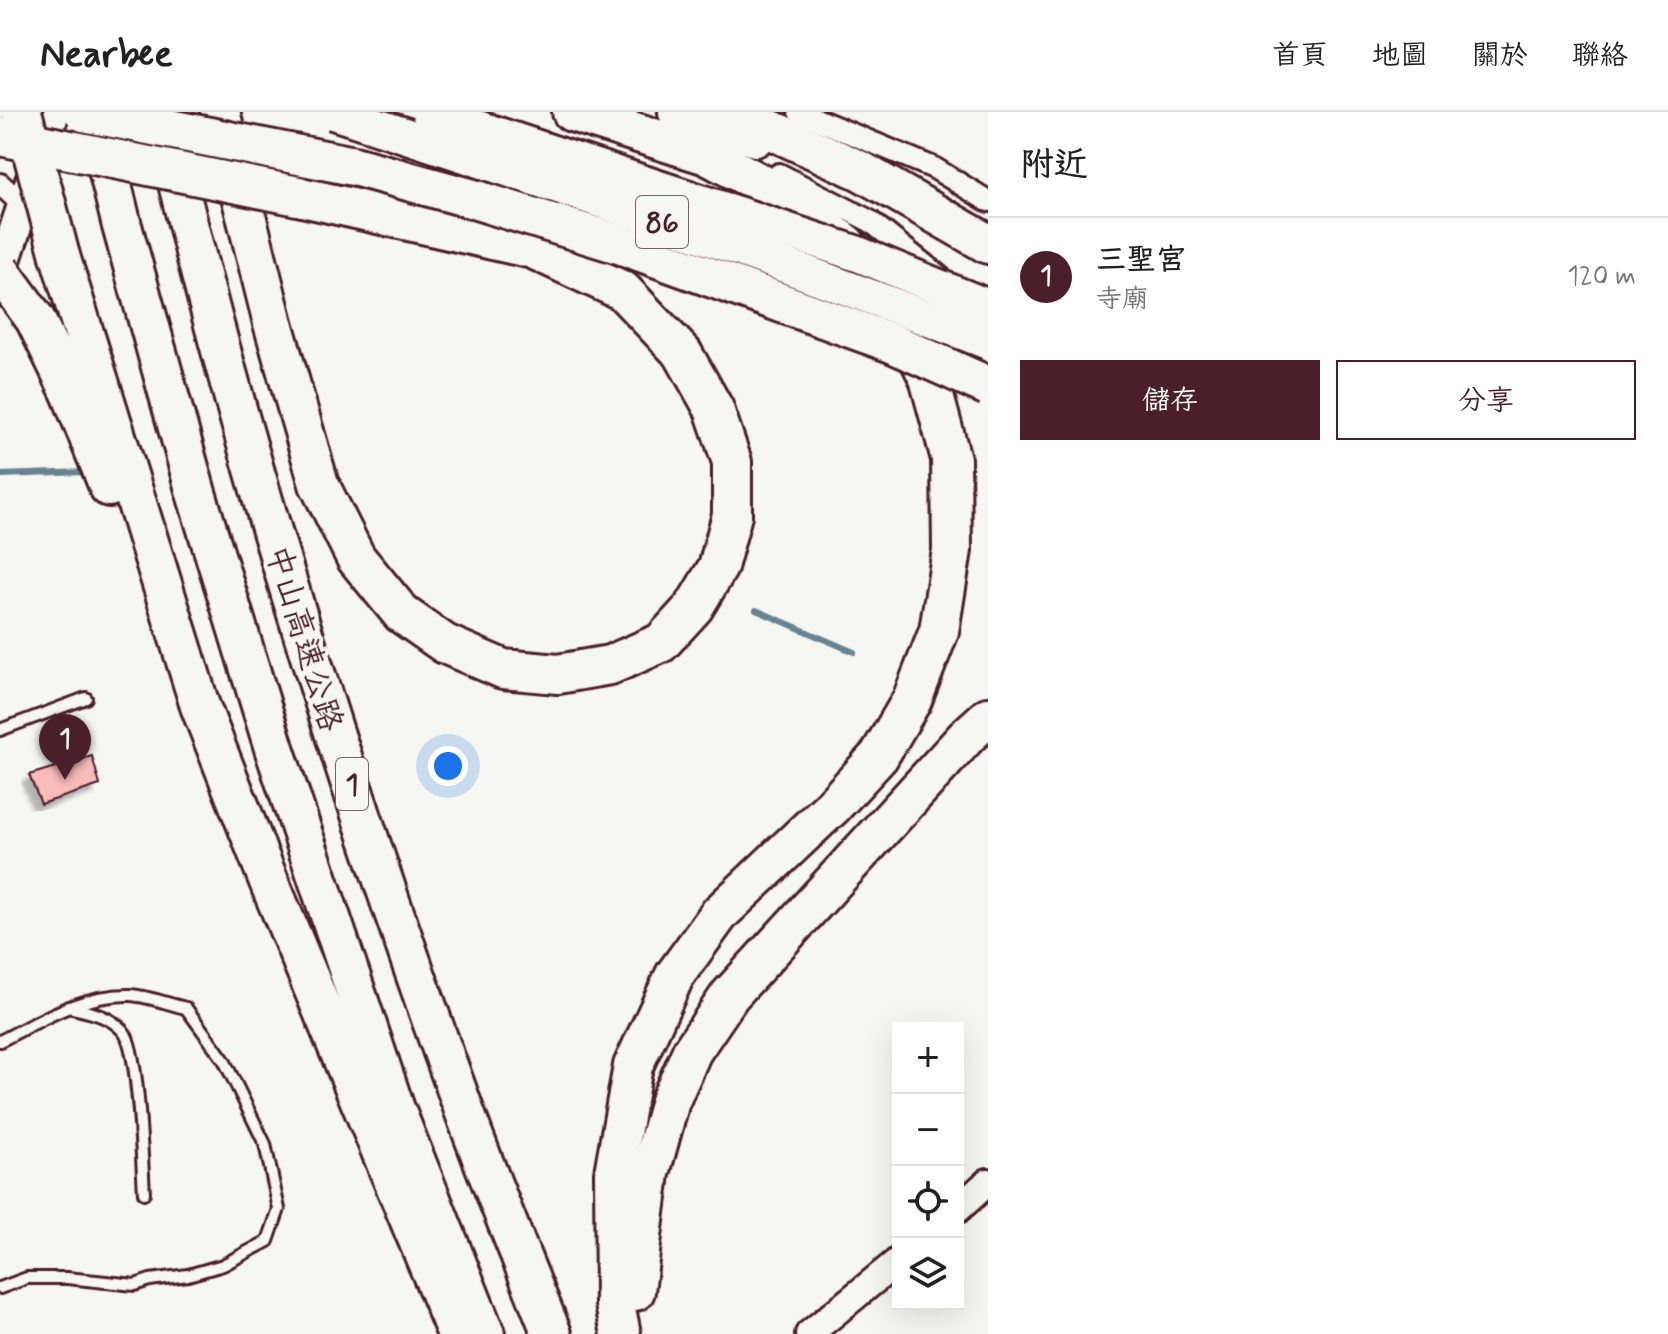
<!DOCTYPE html>
<html lang="zh-TW">
<head>
<meta charset="utf-8">
<style>
	:root { --surface:#fff; --page:#f6f6f6; --text:#222; --muted:#767676; --line:#e0e0e0; --accent:#4a1f2b }
	body { margin:0; font-family:Mynerve,"LXGW WenKai TC",sans-serif; background:var(--page); color:var(--text) }
	.controls { position:absolute; right:24px; bottom:24px; display:grid; overflow:hidden; border-radius:0px; box-shadow:0 8px 32px #0002 }
	.controls button { width:72px; height:72px; display:grid; place-items:center; padding:0; border:0; border-bottom:2px solid var(--line); background:var(--surface); color:var(--text); font:40px sans-serif }
	.you { position:absolute; left:448px; top:654px; width:28px; height:28px; margin:-20px; border:6px solid #fff; border-radius:50%; background:#1a73e8; box-shadow:0 0 0 12px #1a73e833 }
	.badge { display:grid; place-items:center; width:52px; height:52px; border-radius:50%; background:var(--accent); color:#fff; font-size:26px; font-weight:700 }
	.pin { position:absolute; translate:-50% -66px; filter:drop-shadow(0 2px 4px #0008) }
	.pin::after { content:''; position:absolute; top:42px; width:28px; height:24px; background:inherit; clip-path:polygon(0 0,100% 0,50% 100%) }
	.list { margin:0; padding:0; list-style:none }
	h2 { display:flex; justify-content:space-between; align-items:center; height:104px; margin:0; padding:0 32px; font-size:34px }
	h2 small { font-size:26px; font-weight:400; color:var(--muted) }
	.list li { display:grid; grid-template-columns:52px 1fr auto; gap:24px; align-items:center; box-sizing:border-box; height:120px; padding:0 32px; border-top:2px solid var(--line) }
	.list b { display:block; font-size:30px; white-space:nowrap }
	.list p { margin:0; font-size:26px; white-space:nowrap; color:var(--muted) }
	.list em { font-size:26px; font-style:normal; color:var(--muted) }
	.actions { display:flex; gap:16px; padding:24px 32px }
	.actions a { flex:1; padding:18px 0; border:2px solid var(--accent); border-radius:0px; text-align:center; font-size:28px; color:var(--accent) }
	.actions .main { background:var(--accent); color:#fff }
	.icon { flex:none; width:44px; height:44px; fill:none; stroke:currentColor; stroke-width:2; stroke-linecap:round; stroke-linejoin:round }
	.map { position:relative; flex:none; width:988px; height:1222px; overflow:hidden }
	header { display:flex; align-items:center; gap:48px; box-sizing:border-box; height:112px; padding:0 40px; background:var(--surface); border-bottom:2px solid var(--line) }
	header strong { font-size:38px }
	nav { display:flex; gap:44px; margin-inline-start:auto; font-size:28px }
	main { display:flex }
	aside { flex:1; background:var(--surface) }
	.map>svg:first-child { display:block }
</style>
</head>
<body>
<header>
<strong>Nearbee</strong>
<nav><a>首頁</a><a>地圖</a><a>關於</a><a>聯絡</a></nav>
</header>
<main>
<div class="map">
<svg width="988" height="1222" viewBox="0 0 988 1222">
	<defs>
		<filter id="shadow"><feDropShadow dx="-7" dy="7" stdDeviation="2" flood-color="#0004"/></filter>
	</defs>
	<rect width="100%" height="100%" fill="#f6f6f2"/>
	<filter id="ink" filterUnits="userSpaceOnUse"><feTurbulence type="fractalNoise" baseFrequency=".0125" numOctaves="2"/><feDisplacementMap in="SourceGraphic" scale="16" xChannelSelector="R" yChannelSelector="G"/><feConvolveMatrix kernelMatrix="1 2 1 2 8 2 1 2 1" color-interpolation-filters="sRGB"/></filter>
	<g filter="url(#ink)">
		<g fill="none" stroke-linecap="round" stroke-linejoin="round">
			<g stroke="#668392" stroke-width="6">
				<path d="M0 363 88 360"/>
				<path d="M756 498 854 540"/>
			</g>
		</g>
		<path fill="#f8bcba" stroke="#4a1f2b" stroke-width="2" filter="url(#shadow)" d="M92 644 100 673 41 692 29 663Z"/>
		<g fill="none" stroke-linecap="round" stroke-linejoin="round">
			<defs>
				<g id="service">
					<path d="M0 618 86 586"/>
					<path d="M68 895C89 900 110 903 124 920 139 939 142 1052 144 1081"/>
					<path d="M0 929C42 908 82 882 130 883 148 884 168 892 186 896L224 948 265 1032 279 1097 268 1129 223 1153 188 1163 150 1168 135 1173 67 1166H27L0 1176"/>
				</g>
				<g id="minor">
					<path d="M799 0 934 56 988 89"/>
					<path d="M779 62 870 109 940 165"/>
					<path d="M0 72 23 93"/>
				</g>
				<g id="tertiary">
					<path d="M958 1097 988 1070"/>
					<path d="M809 1222 898 1149"/>
				</g>
				<path id="secondary" d="M0 163 54 0"/>
				<g id="motorway">
					<path d="M94 0 122 114 196 381 274 636 395 997 485 1222"/>
					<path d="M220 0 273 211 319 372 356 446 402 502 445 532 503 557 558 562 610 553 661 531 694 495 718 455 732 403V350L714 297 683 242 623 179 533 137 298 84"/>
					<path d="M572 0 707 43 782 83 846 132 856 146"/>
					<path d="M678 0 755 25"/>
					<path d="M732 0 861 59 988 132"/>
					<path d="M168 30C245 354 346 674 460 987 488 1066 521 1144 552 1222"/>
					<path d="M60 144 200 594 270 772 457 1222"/>
					<path d="M35 207 71 281 109 375"/>
					<path d="M635 1179 650 1061 670 989 692 939 730 883 968 623 988 605"/>
					<path d="M621 1222 615 1192 614 1061 633 954 675 863 720 801 832 695 879 644 912 588 939 519 952 438 951 347 929 266 908 224"/>
				</g>
			</defs>
			<use href="#service" stroke="#4a1f2b" stroke-width="16"/>
			<use href="#minor" stroke="#4a1f2b" stroke-width="26"/>
			<use href="#tertiary" stroke="#4a1f2b" stroke-width="32"/>
			<use href="#secondary" stroke="#4a1f2b" stroke-width="36"/>
			<use href="#motorway" stroke="#4a1f2b" stroke-width="44"/>
			<use href="#service" stroke="#f6f6f2" stroke-width="10"/>
			<use href="#minor" stroke="#f6f6f2" stroke-width="20"/>
			<use href="#tertiary" stroke="#f6f6f2" stroke-width="26"/>
			<use href="#secondary" stroke="#f6f6f2" stroke-width="30"/>
			<use href="#motorway" stroke="#f6f6f2" stroke-width="38"/>
			<defs>
				<g id="trunk-bridge">
					<path d="M333 0C554 71 773 145 988 230"/>
					<path d="M429 0 858 142 988 195"/>
				</g>
				<g id="motorway-bridge">
					<path d="M22 0 60 144"/>
					<path d="M84 0 354 54 477 88 619 132 892 231 988 274"/>
					<path d="M0 24 298 84"/>
					<path d="M0 159 35 207"/>
				</g>
			</defs>
			<use href="#trunk-bridge" stroke="#4a1f2b" stroke-width="40" stroke-linecap="butt"/>
			<use href="#motorway-bridge" stroke="#4a1f2b" stroke-width="44" stroke-linecap="butt"/>
			<use href="#trunk-bridge" stroke="#f6f6f2" stroke-width="34"/>
			<use href="#motorway-bridge" stroke="#f6f6f2" stroke-width="38"/>
		</g>
	</g>
	<g text-anchor="middle" stroke-width="8" stroke-linejoin="round" paint-order="stroke">
		<g fill="#f6f6f2" stroke="#7e6067" stroke-width="2">
			<rect x="636" y="84" width="52" height="52" rx="6"/>
			<rect x="336" y="646" width="32" height="52" rx="6"/>
		</g>
		<g font-size="30" font-weight="bold" fill="#4a1f2b">
			<text x="662" y="120">86</text>
			<text x="352" y="682">1</text>
		</g>
		<g font-size="32" fill="#4a1f2b" stroke="#f6f6f2">
			<text transform="translate(305 526) rotate(73)" y="11">中山高速公路</text>
		</g>
	</g>
</svg>
<div class="controls">
<button>+</button>
<button>−</button>
<button><svg class="icon" aria-label="locate" viewBox="0 0 24 24"><circle cx="12" cy="12" r="6"/><path d="M12 2v4M12 18v4M2 12h4M18 12h4"/></svg></button>
<button><svg class="icon" aria-label="layers" viewBox="0 0 24 24"><path d="M12 4l9 5-9 5-9-5zM3 14l9 5 9-5"/></svg></button>
</div>
<div class="you"></div>
<div class="pin badge" style="left:65px;top:668px">1</div>
</div>
<aside>
<h2>附近<small></small></h2>
<ul class="list">
<li><span class="badge">1</span><div><b>三聖宮</b><p>寺廟</p></div><em>120 m</em></li>
</ul>
<div class="actions"><a class="main">儲存</a><a>分享</a></div>
</aside>
</main>
</body>
</html>
